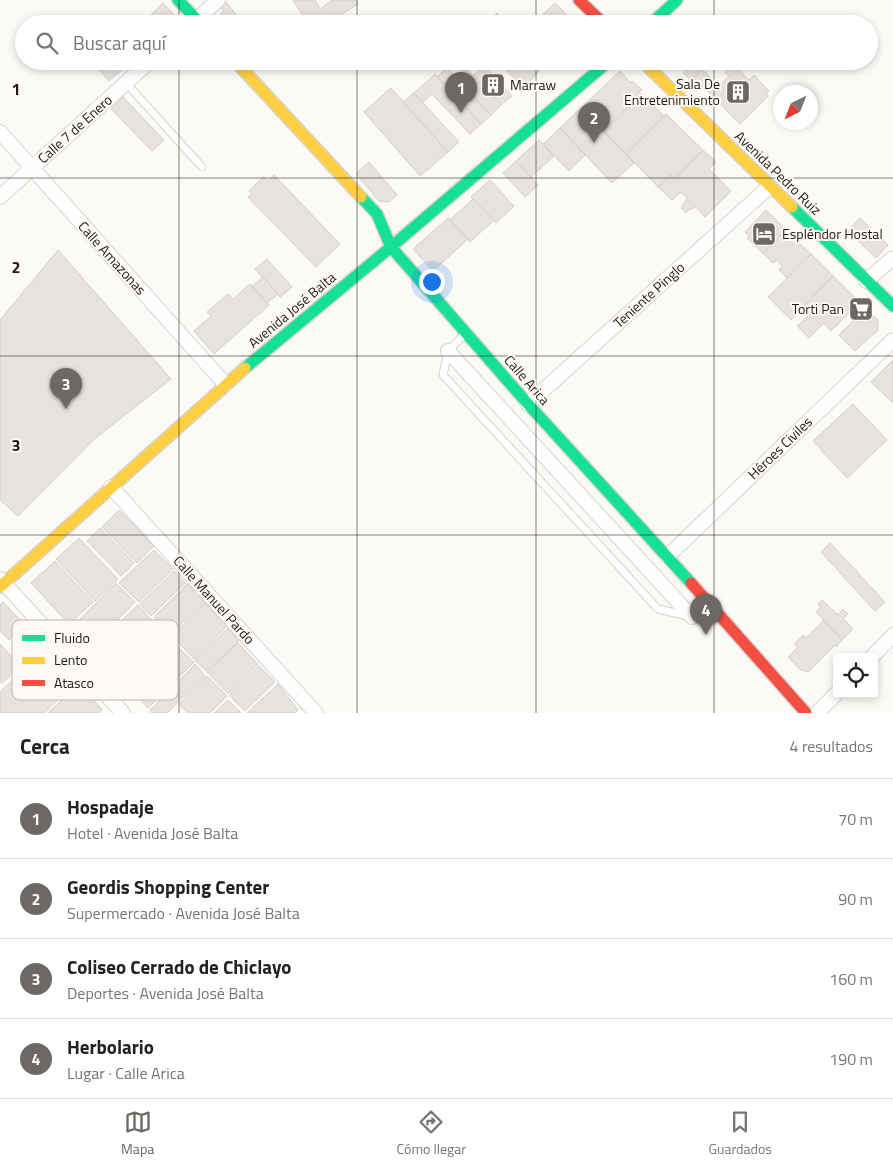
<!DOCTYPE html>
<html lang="es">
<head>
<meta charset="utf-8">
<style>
	:root { --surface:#fff; --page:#f2f2f2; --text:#222; --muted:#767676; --line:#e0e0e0; --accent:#6d6863 }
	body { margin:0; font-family:"Titillium Web",sans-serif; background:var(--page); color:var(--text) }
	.controls { position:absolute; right:15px; bottom:15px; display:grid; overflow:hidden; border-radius:5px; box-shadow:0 2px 8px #0003 }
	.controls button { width:45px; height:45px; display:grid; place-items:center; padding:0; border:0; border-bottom:1px solid var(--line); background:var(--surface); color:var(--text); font:25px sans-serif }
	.compass { position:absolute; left:773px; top:85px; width:45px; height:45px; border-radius:50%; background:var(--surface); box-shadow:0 2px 8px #0003; rotate:223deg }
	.you { position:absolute; left:431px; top:281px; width:18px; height:18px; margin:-12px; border:4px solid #fff; border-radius:50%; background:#1a73e8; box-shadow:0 0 0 8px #1a73e833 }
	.badge { display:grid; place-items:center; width:32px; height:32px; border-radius:50%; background:var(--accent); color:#fff; font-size:16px; font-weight:700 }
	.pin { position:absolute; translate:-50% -41px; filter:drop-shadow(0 1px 2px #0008) }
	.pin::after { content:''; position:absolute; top:26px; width:18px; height:15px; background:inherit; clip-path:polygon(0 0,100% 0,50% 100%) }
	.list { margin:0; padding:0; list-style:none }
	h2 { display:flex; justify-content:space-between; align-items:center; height:65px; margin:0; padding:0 20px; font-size:21px }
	h2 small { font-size:16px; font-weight:400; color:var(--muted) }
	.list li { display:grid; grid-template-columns:32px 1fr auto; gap:15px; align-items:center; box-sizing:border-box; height:80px; padding:0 20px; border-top:1px solid var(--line) }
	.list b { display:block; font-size:19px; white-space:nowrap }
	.list p { margin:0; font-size:16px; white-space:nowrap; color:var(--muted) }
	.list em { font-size:16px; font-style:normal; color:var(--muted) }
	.icon { flex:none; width:28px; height:28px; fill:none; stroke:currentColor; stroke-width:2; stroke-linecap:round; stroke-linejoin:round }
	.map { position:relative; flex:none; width:893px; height:713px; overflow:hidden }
	.search { position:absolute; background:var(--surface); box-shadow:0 2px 8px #0003; left:15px; right:15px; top:15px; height:55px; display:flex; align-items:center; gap:12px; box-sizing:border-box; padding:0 18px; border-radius:28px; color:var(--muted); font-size:19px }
	.sheet { height:385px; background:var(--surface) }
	nav { display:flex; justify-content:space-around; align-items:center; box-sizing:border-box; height:70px; border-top:1px solid var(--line); background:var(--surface); font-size:14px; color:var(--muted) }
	nav a { display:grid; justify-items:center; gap:2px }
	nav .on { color:var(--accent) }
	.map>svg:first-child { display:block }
</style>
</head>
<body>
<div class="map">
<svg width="893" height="713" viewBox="0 0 893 713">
	<rect width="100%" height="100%" fill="#fcfaf7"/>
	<g fill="#e7e2dd" stroke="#d3cec9">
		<path d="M293 0H315L320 9 332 0H356L358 4 326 24H303L307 22Z"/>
		<path d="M226 2 244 24H218L214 20 224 11 220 7Z"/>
		<path d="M163 3 176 17 174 24H155L149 17Z"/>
		<path d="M555 3 576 24H533Z"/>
		<path d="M497 13 508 24H486Z"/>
		<path d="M91 61H113L122 70 109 81Z"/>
		<path d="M497 61H545L547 63 523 88Z"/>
		<path d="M677 61H694L702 69 691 80 683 73 686 69Z"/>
		<path d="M733 64 749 80 754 75 769 91 766 94 768 96 740 124 694 78 702 69 719 86 729 76 725 72Z"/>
		<path d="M484 65 512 96 501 105 474 75Z"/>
		<path d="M447 68 491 115 481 124 437 77Z"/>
		<path d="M466 68 501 105 491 115 456 77Z"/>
		<path d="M620 71 631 83 632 81 642 90 639 92 641 94 604 131 581 108Z"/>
		<path d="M435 74 481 124 470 134 432 94 423 102 414 93Z"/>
		<path d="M391 88 448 152 420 176 364 112Z"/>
		<path d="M414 93 459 142 448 152 403 102Z"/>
		<path d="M641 94 664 116 626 154 604 131Z"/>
		<path d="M123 97 164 140 152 151 111 109Z"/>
		<path d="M581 108 634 163 612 183 560 128Z"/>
		<path d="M666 114 703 150 675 179 670 175 658 187 626 154Z"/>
		<path d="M560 128 585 155 569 171 543 144Z"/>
		<path d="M539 140 554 156 531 177 516 161Z"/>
		<path d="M703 150 716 162 709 169 731 191 705 217 696 207 689 210 686 213 681 208 687 198 681 192 672 200 658 187 670 175 675 179Z"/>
		<path d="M516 161 538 185 525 197 503 173Z"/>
		<path d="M369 162 397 195 389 202 379 201 356 174Z"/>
		<path d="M274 175 340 244 316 267 248 197 252 194 249 191 263 177 268 181Z"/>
		<path d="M490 180 514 206 496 223 471 197Z"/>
		<path d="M473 199 494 220 470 242 450 220Z"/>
		<path d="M766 210 786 230 763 253 747 238 749 236 745 232Z"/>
		<path d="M448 218 468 239 433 271 413 249Z"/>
		<path d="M860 218 888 245 876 258 848 231Z"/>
		<path d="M786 230 811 254 787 278 779 270 782 266 777 260 773 263 763 253Z"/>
		<path d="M58 250 171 379 93 440 18 516 0 500V320Z"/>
		<path d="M811 254 833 276 791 320 768 297Z"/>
		<path d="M267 259 292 287 280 297 255 269Z"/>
		<path d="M833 276 860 303 831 331 824 323 809 338 797 326 808 316 801 309Z"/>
		<path d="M263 277 278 294 267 303 252 286Z"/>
		<path d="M250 284 269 305 214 354 194 331 211 316 207 312 228 294 233 299Z"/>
		<path d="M860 303 878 320V330L855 351 839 335 855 319 849 313Z"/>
		<path d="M893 360V403L871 382Z"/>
		<path d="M853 404 887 440 847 478 813 441Z"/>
		<path d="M119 510 154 546 137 563 102 527Z"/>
		<path d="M100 528 134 563 121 576 87 541Z"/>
		<path d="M79 538 118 579 95 601 56 559Z"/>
		<path d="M830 543 885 602 875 611 821 552Z"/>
		<path d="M154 550 173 569 139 602 119 583Z"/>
		<path d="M55 561 93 602 69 624 31 583Z"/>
		<path d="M174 571 185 583 151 616 140 604Z"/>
		<path d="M116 583 135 602 90 647 71 628Z"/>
		<path d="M187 584 204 602 171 634 154 617Z"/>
		<path d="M822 600 838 615 843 609 848 614 843 618 853 629 842 640 816 612 821 607 818 604Z"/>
		<path d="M3 602 25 625 9 640 0 631V605Z"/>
		<path d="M205 603 227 626 194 659 172 636Z"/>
		<path d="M138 605 149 617 104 661 92 649Z"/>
		<path d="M150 618 165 633 119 678 104 663Z"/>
		<path d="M824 620 842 640 836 647 835 645 808 672 801 670 788 657 798 647 794 644 803 635 806 638Z"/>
		<path d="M228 628 239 641 206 671 195 660Z"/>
		<path d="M167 635 182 651 136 695 121 680Z"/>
		<path d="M238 643 258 664 228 694 207 672Z"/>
		<path d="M0 644 21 666 2 683 0 681Z"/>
		<path d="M47 648 78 680 44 713H0V692Z"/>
		<path d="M183 652 194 662 148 708 138 697Z"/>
		<path d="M195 664 205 676 167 713H152L150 710Z"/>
		<path d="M259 666 275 682 245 711 229 695Z"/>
		<path d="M207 676 227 696 210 713H188L179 704Z"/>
		<path d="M79 684 102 710 99 713H48Z"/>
		<path d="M278 684 298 710 295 713H247Z"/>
		<path d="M228 700 241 713H214Z"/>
	</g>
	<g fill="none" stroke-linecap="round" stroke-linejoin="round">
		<defs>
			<g id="lane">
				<path d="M126 83 202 167"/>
				<path d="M466 333 448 351 443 375 658 609 692 617 713 612"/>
			</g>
			<g id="street">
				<path d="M192 24 218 0"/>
				<path d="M0 132 225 384"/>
				<path d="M0 197 150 61"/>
				<path d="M866 281 893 258"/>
				<path d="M448 351 692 617"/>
				<path d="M528 404 769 187"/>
				<path d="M111 487 316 713"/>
				<path d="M668 556 893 340"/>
				<path d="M0 579 123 713"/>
				<path d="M872 657 893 635"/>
				<path d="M817 713 837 693"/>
			</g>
			<g id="fast">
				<path d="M178 0 201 24"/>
				<path d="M651 24 677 0"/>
				<path d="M361 197 377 214 391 247 528 404 691 583"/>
				<path d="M792 207 893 306"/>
				<path d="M245 368 391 247 609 61"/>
			</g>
			<g id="slow">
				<path d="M235 61 361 197"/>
				<path d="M642 61 792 207"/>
				<path d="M0 587 245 368"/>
			</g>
			<g id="jam">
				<path d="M579 0 604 24"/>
				<path d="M691 583 806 713"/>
			</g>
		</defs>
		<use href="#lane" stroke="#d7d3cd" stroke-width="9"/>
		<use href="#street" stroke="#d7d3cd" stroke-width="16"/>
		<use href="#fast" stroke="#d7d3cd" stroke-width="14"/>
		<use href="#slow" stroke="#d7d3cd" stroke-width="14"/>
		<use href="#jam" stroke="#d7d3cd" stroke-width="14"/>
		<use href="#lane" stroke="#fffefe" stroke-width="7"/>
		<use href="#street" stroke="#fffefe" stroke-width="14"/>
		<use href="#fast" stroke="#16e098" stroke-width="11"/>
		<use href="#slow" stroke="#ffcf43" stroke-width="11"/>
		<use href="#jam" stroke="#f24e42" stroke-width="11"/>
	</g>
	<path fill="none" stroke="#201a13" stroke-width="1" stroke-opacity="0.55" d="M179 0V24M357 0V24M536 0V24M714 0V24M179 61V713M357 61V713M536 61V713M714 61V713M0 178H893M0 356H893M0 535H893"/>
	<defs>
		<symbol id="building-square" viewBox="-11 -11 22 22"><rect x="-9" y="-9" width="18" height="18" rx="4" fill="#6d6863" stroke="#fdfaf6"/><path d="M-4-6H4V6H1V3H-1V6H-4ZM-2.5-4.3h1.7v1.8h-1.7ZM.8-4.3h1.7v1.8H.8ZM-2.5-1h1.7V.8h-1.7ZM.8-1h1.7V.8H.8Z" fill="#fff"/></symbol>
		<symbol id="hotel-square" viewBox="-11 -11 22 22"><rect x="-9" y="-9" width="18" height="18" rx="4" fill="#6d6863" stroke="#fdfaf6"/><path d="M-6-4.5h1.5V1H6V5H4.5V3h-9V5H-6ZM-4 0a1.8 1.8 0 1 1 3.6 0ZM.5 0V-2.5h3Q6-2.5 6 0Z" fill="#fff"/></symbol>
		<symbol id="supermarket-square" viewBox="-11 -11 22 22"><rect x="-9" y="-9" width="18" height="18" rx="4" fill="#6d6863" stroke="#fdfaf6"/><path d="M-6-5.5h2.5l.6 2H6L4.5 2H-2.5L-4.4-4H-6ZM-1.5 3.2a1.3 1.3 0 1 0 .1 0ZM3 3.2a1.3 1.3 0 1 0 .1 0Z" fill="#fff"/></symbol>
	</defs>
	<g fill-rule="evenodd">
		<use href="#building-square" x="479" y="71" width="28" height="28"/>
		<use href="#building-square" x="724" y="78" width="28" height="28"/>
		<use href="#hotel-square" x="750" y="220" width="28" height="28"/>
		<use href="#supermarket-square" x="847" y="295" width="28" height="28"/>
	</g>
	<g text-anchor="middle" stroke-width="4" stroke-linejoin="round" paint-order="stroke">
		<g font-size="14" fill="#201a13" stroke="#fdfaf6" text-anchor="end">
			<text x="720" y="89">Sala De<tspan x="720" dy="16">Entretenimiento</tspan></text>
			<text x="510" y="90" text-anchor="start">Marraw</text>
			<text x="782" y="239" text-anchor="start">Espléndor Hostal</text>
			<text x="844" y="314">Torti Pan</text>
		</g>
		<g font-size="14" fill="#201a13" stroke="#fdfaf6">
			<text transform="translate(75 129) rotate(-42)" y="5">Calle 7 de Enero</text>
			<text transform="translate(778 173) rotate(44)" y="5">Avenida Pedro Ruiz</text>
			<text transform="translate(112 258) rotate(48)" y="5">Calle Amazonas</text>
			<text transform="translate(649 295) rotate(-42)" y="5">Teniente Pinglo</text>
			<text transform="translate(292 310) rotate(-40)" y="5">Avenida José Balta</text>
			<text transform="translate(527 380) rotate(49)" y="5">Calle Arica</text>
			<text transform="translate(780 448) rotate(-44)" y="5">Héroes Civiles</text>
			<text transform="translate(214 600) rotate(48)" y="5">Calle Manuel Pardo</text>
		</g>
	</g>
	<rect x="12" y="620" width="166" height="80" rx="8" fill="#fdfaf6" stroke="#bbb7b2" stroke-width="1"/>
	<rect x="22" y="635" width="23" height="6" fill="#16e098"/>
	<rect x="22" y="657" width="23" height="7" fill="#ffcf43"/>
	<rect x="22" y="680" width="23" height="6" fill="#f24e42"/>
	<g font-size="14" fill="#201a13">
		<text x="54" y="643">Fluido</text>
		<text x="54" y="665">Lento</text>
		<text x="54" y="688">Atasco</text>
	</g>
	<g font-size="16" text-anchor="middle" font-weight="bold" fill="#201a13" stroke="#fdfaf6" stroke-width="4" stroke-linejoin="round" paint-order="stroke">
		<text x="16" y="95">1</text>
		<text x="16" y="273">2</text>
		<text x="16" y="451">3</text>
	</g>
</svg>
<div class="controls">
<button><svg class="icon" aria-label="locate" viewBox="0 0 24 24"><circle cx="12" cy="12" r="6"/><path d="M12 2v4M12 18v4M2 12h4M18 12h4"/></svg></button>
</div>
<svg class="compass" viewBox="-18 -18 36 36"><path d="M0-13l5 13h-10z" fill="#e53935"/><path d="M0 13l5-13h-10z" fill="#767676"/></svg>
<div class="you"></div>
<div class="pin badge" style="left:461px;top:113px">1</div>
<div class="pin badge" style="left:594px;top:143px">2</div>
<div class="pin badge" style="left:66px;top:409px">3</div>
<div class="pin badge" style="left:706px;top:635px">4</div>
<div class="search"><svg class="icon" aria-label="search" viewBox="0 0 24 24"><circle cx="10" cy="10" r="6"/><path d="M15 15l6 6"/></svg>Buscar aquí</div>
</div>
<section class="sheet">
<h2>Cerca<small>4 resultados</small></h2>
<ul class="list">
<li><span class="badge">1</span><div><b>Hospadaje</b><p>Hotel · Avenida José Balta</p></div><em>70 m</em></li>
<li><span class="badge">2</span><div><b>Geordis Shopping Center</b><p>Supermercado · Avenida José Balta</p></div><em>90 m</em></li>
<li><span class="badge">3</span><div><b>Coliseo Cerrado de Chiclayo</b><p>Deportes · Avenida José Balta</p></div><em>160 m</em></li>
<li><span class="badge">4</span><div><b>Herbolario</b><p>Lugar · Calle Arica</p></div><em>190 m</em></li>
</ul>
</section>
<nav>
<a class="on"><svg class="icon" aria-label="map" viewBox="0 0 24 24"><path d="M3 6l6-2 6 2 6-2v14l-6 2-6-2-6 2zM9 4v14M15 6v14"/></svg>Mapa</a>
<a><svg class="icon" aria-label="directions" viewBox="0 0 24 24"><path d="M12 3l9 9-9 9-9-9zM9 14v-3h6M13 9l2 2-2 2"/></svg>Cómo llegar</a>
<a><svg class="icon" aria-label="saved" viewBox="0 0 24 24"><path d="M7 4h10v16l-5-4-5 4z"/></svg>Guardados</a>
</nav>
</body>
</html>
